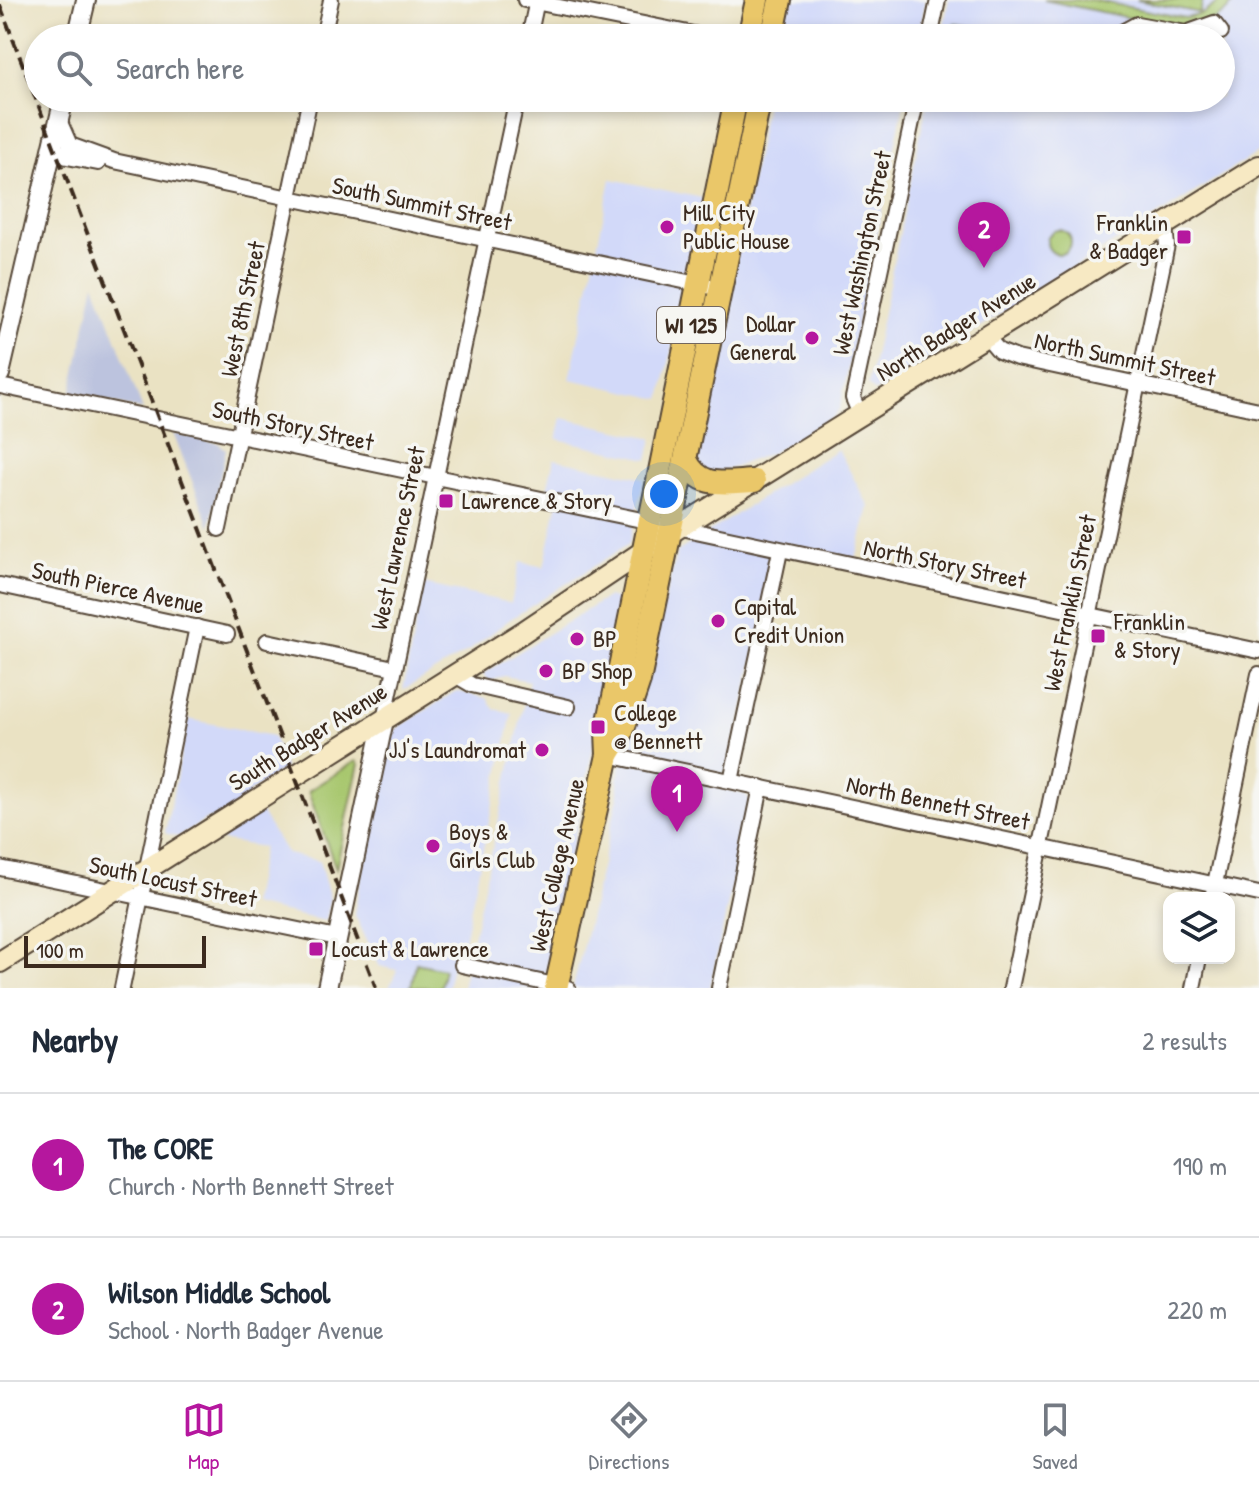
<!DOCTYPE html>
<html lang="en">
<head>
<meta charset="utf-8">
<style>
	:root { --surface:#fff; --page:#f2f2f3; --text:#1f2937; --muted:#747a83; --line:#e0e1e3; --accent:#b5179e }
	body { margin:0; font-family:"Patrick Hand",sans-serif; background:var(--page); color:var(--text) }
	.controls { position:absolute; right:24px; bottom:24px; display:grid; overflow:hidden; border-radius:16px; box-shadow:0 4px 12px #0003 }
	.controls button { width:72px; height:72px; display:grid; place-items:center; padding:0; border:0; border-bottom:2px solid var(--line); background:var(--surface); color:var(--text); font:40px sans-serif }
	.scale { position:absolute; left:24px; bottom:20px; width:182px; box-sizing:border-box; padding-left:8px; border:4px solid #3b2a1e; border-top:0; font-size:22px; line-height:28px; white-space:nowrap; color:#3b2a1e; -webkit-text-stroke:6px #f6f6f2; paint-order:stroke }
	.you { position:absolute; left:664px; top:494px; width:28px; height:28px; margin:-20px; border:6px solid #fff; border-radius:50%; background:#1a73e8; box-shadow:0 0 0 12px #1a73e833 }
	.badge { display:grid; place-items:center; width:52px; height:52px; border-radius:50%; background:var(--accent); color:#fff; font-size:26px; font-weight:700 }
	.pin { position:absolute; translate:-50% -66px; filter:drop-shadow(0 2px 4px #0008) }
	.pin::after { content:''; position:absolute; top:42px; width:28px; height:24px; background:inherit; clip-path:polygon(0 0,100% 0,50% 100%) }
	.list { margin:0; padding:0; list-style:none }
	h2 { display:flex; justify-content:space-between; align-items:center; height:104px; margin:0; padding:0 32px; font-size:34px }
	h2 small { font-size:26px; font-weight:400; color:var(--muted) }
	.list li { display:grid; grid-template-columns:52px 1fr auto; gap:24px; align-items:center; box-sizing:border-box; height:144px; padding:0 32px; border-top:2px solid var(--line) }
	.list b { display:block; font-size:30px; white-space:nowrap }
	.list p { margin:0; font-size:26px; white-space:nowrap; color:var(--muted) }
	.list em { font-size:26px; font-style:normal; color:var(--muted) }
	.icon { flex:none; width:44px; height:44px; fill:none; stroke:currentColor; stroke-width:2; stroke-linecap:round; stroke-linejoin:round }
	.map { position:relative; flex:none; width:1259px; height:988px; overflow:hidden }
	.search { position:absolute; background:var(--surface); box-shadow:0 4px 12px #0003; left:24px; right:24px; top:24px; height:88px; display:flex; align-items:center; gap:20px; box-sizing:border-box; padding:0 28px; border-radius:44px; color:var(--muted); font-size:30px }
	.sheet { height:392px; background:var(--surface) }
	nav { display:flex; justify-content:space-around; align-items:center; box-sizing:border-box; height:112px; border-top:2px solid var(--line); background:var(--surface); font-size:22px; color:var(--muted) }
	nav a { display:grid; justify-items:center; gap:4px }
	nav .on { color:var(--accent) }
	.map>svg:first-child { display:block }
</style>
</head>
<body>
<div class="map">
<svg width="1259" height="988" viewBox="0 0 1259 988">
	<rect width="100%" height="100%" fill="#f6f6f2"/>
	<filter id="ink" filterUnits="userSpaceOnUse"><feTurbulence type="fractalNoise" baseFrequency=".0125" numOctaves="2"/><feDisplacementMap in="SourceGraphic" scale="16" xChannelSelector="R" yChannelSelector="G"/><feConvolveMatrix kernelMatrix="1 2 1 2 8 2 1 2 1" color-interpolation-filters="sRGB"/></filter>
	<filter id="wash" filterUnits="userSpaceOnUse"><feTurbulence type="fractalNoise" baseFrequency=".006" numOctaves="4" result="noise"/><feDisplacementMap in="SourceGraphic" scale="32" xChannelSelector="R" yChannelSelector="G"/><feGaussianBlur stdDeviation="1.8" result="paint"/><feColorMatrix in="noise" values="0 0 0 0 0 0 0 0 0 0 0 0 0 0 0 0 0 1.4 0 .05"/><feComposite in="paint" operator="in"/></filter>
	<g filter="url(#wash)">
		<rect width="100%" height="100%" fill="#eae2c3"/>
		<g fill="#d2d9f9">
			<path d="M788 0H926L918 38H780Z"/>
			<path d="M949 0H1259V152L875 392 868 385 928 98H1221V38H941Z"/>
			<path d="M767 98H905L840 408 832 418 771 453 711 475 697 464 696 453 722 360 718 352Z"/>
			<path d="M611 179 707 199 686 311 678 321 661 399 570 379Z"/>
			<path d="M562 418 653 438 648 459 557 439Z"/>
			<path d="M838 449 869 507 856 559 779 543 726 789 746 795 750 801 710 988H573L618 797V777L677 552Z"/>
			<path d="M554 459 644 478 629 544 509 620 467 652 403 690 423 584 511 603 520 562 544 567 559 497 546 494Z"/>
			<path d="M608 597 617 600 622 609 543 988H462L529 681 504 676 489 682 483 674Z"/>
			<path d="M456 691 487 698 494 709 512 713 462 950 456 949 447 988H389L397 970 379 966 354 913 390 741 396 729Z"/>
			<path d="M188 719 273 736 285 768 248 793 287 854 319 861 330 899 325 921 251 905 263 847 220 840 209 818 178 837 165 833Z"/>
		</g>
		<g fill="#bcc3de">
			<path d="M95 283 143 410 71 394Z"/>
			<path d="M173 433 218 443 226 449 210 526Z"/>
		</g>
		<g fill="#a8c76e" stroke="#727846" stroke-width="2">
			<path d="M1044 0H1092L1186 18 1202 14 1221 0H1235C1221 23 1198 28 1173 27Z"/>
			<path d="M1137 0H1203L1200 13Z"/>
			<path d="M955 24 980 28 989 38H952Z"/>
			<circle cx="1059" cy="242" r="12"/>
			<path d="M356 761 359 764 336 869 308 791Z"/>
			<path d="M416 963 444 969 440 988 411 987Z"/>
		</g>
	</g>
	<g filter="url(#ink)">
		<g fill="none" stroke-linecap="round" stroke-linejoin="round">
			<defs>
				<g id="minor">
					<path d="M525 0 713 38"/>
					<path d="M323 38 331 0"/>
					<path d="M529 38 537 0"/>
					<path d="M930 38 938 0"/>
					<path d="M1111 38 1137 24 1186 33 1214 23 1221 32"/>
					<path d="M59 120 70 145 114 161 721 289"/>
					<path d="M53 147 67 157 98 163"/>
					<path d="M988 338 999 351 1017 358 1259 410"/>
					<path d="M0 386 656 523"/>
					<path d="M861 417 853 398 917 98"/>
					<path d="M677 527 1259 651"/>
					<path d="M219 529 310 98"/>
					<path d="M0 585 227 634"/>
					<path d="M267 641 394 668"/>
					<path d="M455 675 472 685 568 707"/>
					<path d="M384 720 517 98"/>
					<path d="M608 755 1259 894"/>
					<path d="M731 781 780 551"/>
					<path d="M0 868 337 938"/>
					<path d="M1212 898 1259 674"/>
					<path d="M462 965 568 988"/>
					<path d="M122 988 197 627"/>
					<path d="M719 988 761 787"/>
					<path d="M1011 988 1167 245 1165 227"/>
					<path d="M1193 988 1199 958"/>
				</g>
				<g id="tertiary">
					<path d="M77 38 86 0"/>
					<path d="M0 374 64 98"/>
					<path d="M327 988 384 720"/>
				</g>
				<path id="secondary" d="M0 962 523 632 678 528 1259 166"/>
				<g id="primary">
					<path d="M749 38 757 0"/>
					<path d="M772 38 780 0"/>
					<path d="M686 460C700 490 726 482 754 481"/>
					<path d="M608 755 622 732 639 681 760 98"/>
					<path d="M556 988 608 755 607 731 736 98"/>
				</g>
			</defs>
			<use href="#minor" stroke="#554637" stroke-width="18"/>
			<use href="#tertiary" stroke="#554637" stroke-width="22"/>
			<use href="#secondary" stroke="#554637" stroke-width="24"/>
			<use href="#primary" stroke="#554637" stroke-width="26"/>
			<use href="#minor" stroke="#fff" stroke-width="14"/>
			<use href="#tertiary" stroke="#fff" stroke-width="18"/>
			<use href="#secondary" stroke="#f7e9c3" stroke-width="20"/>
			<use href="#primary" stroke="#eac769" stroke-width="22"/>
			<path stroke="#3b2a1e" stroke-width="4" stroke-dasharray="12 6" stroke-linecap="butt" d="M0 5 376 988"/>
		</g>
	</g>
	<g fill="#b5179e" stroke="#f6f6f2" stroke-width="3">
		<circle cx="667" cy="227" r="8"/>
		<rect x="1176" y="229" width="16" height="16" rx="4"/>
		<circle cx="812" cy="338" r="8"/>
		<rect x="438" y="493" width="16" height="16" rx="4"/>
		<circle cx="718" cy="621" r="8"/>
		<rect x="1090" y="628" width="16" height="16" rx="4"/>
		<circle cx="577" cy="639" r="8"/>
		<circle cx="546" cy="671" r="8"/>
		<rect x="590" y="719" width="16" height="16" rx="4"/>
		<circle cx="542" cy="750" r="8"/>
		<circle cx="433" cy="846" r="8"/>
		<rect x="308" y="941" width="16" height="16" rx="4"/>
	</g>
	<g text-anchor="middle" stroke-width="7" stroke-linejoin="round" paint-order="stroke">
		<rect fill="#f6f6f2" stroke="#73675e" stroke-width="2" x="657" y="307" width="68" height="36" rx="6"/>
		<g font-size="22" font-weight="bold" fill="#3b2a1e">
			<text x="691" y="333">WI 125</text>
		</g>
		<g font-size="24" fill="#3b2a1e" stroke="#f6f6f2">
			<text transform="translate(422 204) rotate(12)" y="8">South Summit Street</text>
			<text transform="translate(862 253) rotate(-78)" y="8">West Washington Street</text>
			<text transform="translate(243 309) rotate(-78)" y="8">West 8th Street</text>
			<text transform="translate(956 327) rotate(-32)" y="8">North Badger Avenue</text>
			<text transform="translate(1125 359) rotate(12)" y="8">North Summit Street</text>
			<text transform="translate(293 426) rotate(12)" y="8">South Story Street</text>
			<text transform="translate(398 538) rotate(-78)" y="8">West Lawrence Street</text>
			<text transform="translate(945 564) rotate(12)" y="8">North Story Street</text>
			<text transform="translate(118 588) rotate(12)" y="8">South Pierce Avenue</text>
			<text transform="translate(1070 603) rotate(-78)" y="8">West Franklin Street</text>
			<text transform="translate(308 737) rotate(-32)" y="8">South Badger Avenue</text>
			<text transform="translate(938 803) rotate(12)" y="8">North Bennett Street</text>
			<text transform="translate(557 865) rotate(-77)" y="8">West College Avenue</text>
			<text transform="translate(173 882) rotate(12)" y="8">South Locust Street</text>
		</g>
		<g font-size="24" fill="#3b2a1e" stroke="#f6f6f2" text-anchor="start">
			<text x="683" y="221">Mill City<tspan x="683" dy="28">Public House</tspan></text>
			<text x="1168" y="231" text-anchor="end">Franklin<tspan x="1168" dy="28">&amp; Badger</tspan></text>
			<text x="796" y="332" text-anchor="end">Dollar<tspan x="796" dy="28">General</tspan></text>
			<text x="462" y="509">Lawrence &amp; Story</text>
			<text x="734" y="615">Capital<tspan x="734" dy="28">Credit Union</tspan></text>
			<text x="1114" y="630">Franklin<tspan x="1114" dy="28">&amp; Story</tspan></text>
			<text x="593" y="647">BP</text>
			<text x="562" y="679">BP Shop</text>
			<text x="614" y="721">College<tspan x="614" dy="28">@ Bennett</tspan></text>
			<text x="526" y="758" text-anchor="end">JJ's Laundromat</text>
			<text x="449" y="840">Boys &amp;<tspan x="449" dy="28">Girls Club</tspan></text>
			<text x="332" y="957">Locust &amp; Lawrence</text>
		</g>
	</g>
</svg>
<div class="controls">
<button><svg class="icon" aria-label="layers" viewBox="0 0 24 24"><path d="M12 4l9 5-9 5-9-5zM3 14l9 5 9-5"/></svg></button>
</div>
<div class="scale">100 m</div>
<div class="you"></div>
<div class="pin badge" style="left:677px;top:832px">1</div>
<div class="pin badge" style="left:984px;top:268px">2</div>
<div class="search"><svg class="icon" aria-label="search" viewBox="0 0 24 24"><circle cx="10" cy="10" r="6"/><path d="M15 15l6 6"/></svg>Search here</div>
</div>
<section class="sheet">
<h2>Nearby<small>2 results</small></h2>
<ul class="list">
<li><span class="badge">1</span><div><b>The CORE</b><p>Church · North Bennett Street</p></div><em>190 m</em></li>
<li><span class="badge">2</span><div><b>Wilson Middle School</b><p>School · North Badger Avenue</p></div><em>220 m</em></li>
</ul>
</section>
<nav>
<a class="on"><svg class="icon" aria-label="map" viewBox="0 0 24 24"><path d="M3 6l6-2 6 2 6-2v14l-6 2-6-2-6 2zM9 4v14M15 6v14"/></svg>Map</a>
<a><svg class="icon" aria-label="directions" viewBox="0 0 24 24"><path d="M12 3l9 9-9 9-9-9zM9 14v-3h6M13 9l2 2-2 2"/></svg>Directions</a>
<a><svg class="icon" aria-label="saved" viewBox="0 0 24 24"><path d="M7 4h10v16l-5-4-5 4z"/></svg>Saved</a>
</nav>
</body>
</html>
